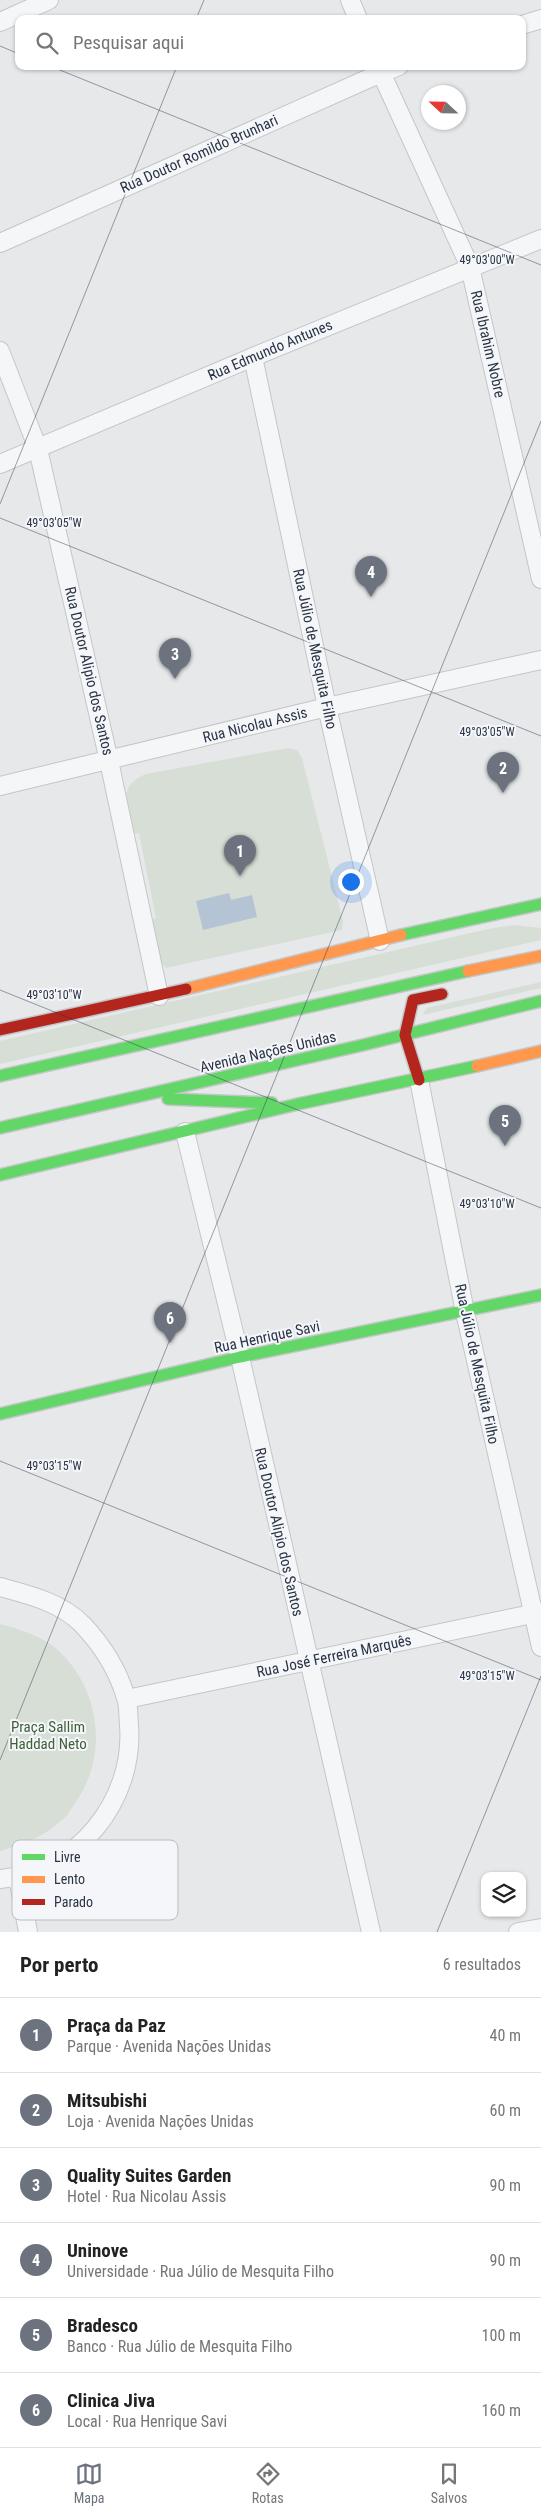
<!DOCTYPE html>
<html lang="pt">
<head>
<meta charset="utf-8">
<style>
	:root { --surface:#fff; --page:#f6f6f6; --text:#222; --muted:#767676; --line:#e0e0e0; --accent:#6c737f }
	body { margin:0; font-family:"Roboto Condensed",sans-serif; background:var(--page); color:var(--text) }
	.controls { position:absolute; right:15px; bottom:15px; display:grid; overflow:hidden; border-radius:10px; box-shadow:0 1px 4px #0004 }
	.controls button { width:45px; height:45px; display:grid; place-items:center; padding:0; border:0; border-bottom:1px solid var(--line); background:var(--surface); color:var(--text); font:25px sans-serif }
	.compass { position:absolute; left:421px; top:85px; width:45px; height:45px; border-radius:50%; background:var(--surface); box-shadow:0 1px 4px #0004; rotate:292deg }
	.you { position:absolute; left:350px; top:881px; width:18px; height:18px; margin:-12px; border:4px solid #fff; border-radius:50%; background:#1a73e8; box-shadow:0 0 0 8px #1a73e833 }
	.badge { display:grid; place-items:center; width:32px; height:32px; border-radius:50%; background:var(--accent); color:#fff; font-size:16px; font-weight:700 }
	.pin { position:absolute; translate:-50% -41px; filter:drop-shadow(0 1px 2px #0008) }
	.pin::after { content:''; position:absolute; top:26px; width:18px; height:15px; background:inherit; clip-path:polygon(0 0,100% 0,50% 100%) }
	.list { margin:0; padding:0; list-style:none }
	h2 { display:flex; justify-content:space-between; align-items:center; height:65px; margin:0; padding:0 20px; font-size:21px }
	h2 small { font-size:16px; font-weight:400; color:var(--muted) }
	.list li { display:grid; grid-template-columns:32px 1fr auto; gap:15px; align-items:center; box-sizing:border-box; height:75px; padding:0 20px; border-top:1px solid var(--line) }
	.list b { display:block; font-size:19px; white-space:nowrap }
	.list p { margin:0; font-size:16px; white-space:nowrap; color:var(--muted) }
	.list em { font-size:16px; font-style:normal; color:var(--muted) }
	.icon { flex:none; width:28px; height:28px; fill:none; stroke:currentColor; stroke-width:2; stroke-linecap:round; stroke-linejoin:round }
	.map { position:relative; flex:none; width:541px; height:1932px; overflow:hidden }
	.search { position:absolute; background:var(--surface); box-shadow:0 1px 4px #0004; left:15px; right:15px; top:15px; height:55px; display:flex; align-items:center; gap:12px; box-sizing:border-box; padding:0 18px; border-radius:10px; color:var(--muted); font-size:19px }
	.sheet { height:515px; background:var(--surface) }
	nav { display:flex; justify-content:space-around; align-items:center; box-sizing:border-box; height:70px; border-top:1px solid var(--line); background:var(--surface); font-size:14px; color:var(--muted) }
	nav a { display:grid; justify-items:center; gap:2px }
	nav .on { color:var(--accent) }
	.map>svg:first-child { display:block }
</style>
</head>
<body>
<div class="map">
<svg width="541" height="1932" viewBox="0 0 541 1932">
	<rect width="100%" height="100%" fill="#e6e8ea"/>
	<g fill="#d6ded6">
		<path d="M288 748 297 750 302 758 343 921 342 930 166 968 159 960 152 920 156 918 139 833 132 834C127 809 116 786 146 774Z"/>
		<path d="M514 925 541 928V940L0 1064V1041L488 929Z"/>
		<path d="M541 982V988L422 1015 427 1008Z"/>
		<path d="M0 1624C22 1630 45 1637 61 1653 101 1693 108 1757 75 1803 71 1809 67 1817 61 1821 43 1837 23 1844 0 1851Z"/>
	</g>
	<path fill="#b4c4d5" d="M229 893 231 900 252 895 257 917 203 930 196 901Z"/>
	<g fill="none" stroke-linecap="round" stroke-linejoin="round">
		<defs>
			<g id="street">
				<path d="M350 0 358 19"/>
				<path d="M0 22 49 0"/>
				<path d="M522 25 541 19"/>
				<path d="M378 66 470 267 541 579"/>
				<path d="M0 243 381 73 399 66"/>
				<path d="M0 351 38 449 109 761 159 996"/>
				<path d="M253 357 327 707 380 941"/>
				<path d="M0 464 253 357 541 239"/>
				<path d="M0 786 327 707 541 660"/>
				<path d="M419 1080 465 1312 541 1647"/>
				<path d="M185 1132 240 1357 371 1932"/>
				<path d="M0 1587C29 1595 60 1602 82 1624 102 1645 118 1670 126 1698 129 1706 128 1716 129 1725 135 1800 77 1873 0 1879"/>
				<path d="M127 1699 541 1612"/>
				<path d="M18 1878 28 1932"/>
				<path d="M518 1932 541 1928"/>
			</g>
			<g id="fast">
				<path d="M401 935 541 904"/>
				<path d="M0 1076 468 971"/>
				<path d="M168 1099 272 1103"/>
				<path d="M0 1128 363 1045 541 1001"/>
				<path d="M0 1175 298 1104 477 1066"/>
				<path d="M0 1414 240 1357 541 1295"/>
			</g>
			<g id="slow">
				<path d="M468 971 541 956"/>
				<path d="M186 989 401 935"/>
				<path d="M477 1066 541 1051"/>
			</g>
			<g id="jam">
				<path d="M0 1030 186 989"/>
				<path d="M419 1080 405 1035 413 1000 442 994"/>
			</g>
		</defs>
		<use href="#street" stroke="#c4c6c8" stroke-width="20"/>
		<use href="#fast" stroke="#c4c6c8" stroke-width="14"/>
		<use href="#slow" stroke="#c4c6c8" stroke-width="14"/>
		<use href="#jam" stroke="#c4c6c8" stroke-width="14"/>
		<use href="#street" stroke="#f5f6f7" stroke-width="18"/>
		<use href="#fast" stroke="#63d668" stroke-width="11"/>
		<use href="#slow" stroke="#ff974d" stroke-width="11"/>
		<use href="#jam" stroke="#b3261e" stroke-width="11"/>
	</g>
	<path fill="none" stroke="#2b3445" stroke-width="1" stroke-opacity="0.45" d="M196 19 204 0M0 46 19 54M50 66 541 265M0 504 177 66M0 518 541 736M0 990 541 1208M0 1461 541 1680M0 1760 541 421M437 1932 541 1676"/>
	<g text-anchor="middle" stroke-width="4" stroke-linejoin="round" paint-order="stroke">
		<g font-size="15" fill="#2b3445" stroke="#f4f6f9">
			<text transform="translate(199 154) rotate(-24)" y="5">Rua Doutor Romildo Brunhari</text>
			<text transform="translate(488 344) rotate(77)" y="5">Rua Ibrahim Nobre</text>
			<text transform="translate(270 350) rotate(-23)" y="5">Rua Edmundo Antunes</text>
			<text transform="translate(315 649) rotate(78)" y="5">Rua Júlio de Mesquita Filho</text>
			<text transform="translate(89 671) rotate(77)" y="5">Rua Doutor Alipio dos Santos</text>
			<text transform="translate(255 725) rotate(-14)" y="5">Rua Nicolau Assis</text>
			<text transform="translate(268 1052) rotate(-13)" y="5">Avenida Nações Unidas</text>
			<text transform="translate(267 1337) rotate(-12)" y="5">Rua Henrique Savi</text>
			<text transform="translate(477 1364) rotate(78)" y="5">Rua Júlio de Mesquita Filho</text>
			<text transform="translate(279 1532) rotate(77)" y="5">Rua Doutor Alipio dos Santos</text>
			<text transform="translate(334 1656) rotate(-12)" y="5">Rua José Ferreira Marquês</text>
		</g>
		<g font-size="15" fill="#3f6138" stroke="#f4f6f9">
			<text x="48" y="1732">Praça Sallim<tspan x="48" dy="17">Haddad Neto</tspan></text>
		</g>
	</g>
	<rect x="12" y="1840" width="166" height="80" rx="8" fill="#f4f6f9" stroke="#b8bcc3" stroke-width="1"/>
	<rect x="22" y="1854" width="23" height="6" fill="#63d668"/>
	<rect x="22" y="1876" width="23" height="7" fill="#ff974d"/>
	<rect x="22" y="1899" width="23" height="6" fill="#b3261e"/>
	<g font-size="14" fill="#2b3445">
		<text x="54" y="1862">Livre</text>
		<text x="54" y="1884">Lento</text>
		<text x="54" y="1907">Parado</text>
	</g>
	<g font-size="12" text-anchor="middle" fill="#2b3445" stroke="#f4f6f9" stroke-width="4" stroke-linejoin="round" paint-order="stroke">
		<text x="487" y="264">49°03'00"W</text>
		<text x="54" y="527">49°03'05"W</text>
		<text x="487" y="736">49°03'05"W</text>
		<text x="54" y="999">49°03'10"W</text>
		<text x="487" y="1208">49°03'10"W</text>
		<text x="54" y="1470">49°03'15"W</text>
		<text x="487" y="1680">49°03'15"W</text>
	</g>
</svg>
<div class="controls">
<button><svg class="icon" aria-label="layers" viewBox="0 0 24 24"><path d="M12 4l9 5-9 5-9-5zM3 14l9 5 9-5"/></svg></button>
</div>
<svg class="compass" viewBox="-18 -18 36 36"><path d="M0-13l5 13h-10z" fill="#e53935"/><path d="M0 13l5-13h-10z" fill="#767676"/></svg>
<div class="you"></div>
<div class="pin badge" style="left:240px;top:876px">1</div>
<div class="pin badge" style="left:503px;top:793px">2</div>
<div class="pin badge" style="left:175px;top:679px">3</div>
<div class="pin badge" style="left:371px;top:597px">4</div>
<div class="pin badge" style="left:505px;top:1146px">5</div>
<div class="pin badge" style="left:170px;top:1343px">6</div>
<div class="search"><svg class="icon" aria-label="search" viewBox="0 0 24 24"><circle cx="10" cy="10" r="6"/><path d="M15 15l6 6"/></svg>Pesquisar aqui</div>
</div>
<section class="sheet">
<h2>Por perto<small>6 resultados</small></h2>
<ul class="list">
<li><span class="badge">1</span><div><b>Praça da Paz</b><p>Parque · Avenida Nações Unidas</p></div><em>40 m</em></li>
<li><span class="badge">2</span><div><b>Mitsubishi</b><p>Loja · Avenida Nações Unidas</p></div><em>60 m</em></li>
<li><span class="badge">3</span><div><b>Quality Suites Garden</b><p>Hotel · Rua Nicolau Assis</p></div><em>90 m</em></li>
<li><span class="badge">4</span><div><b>Uninove</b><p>Universidade · Rua Júlio de Mesquita Filho</p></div><em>90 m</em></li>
<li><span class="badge">5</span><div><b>Bradesco</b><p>Banco · Rua Júlio de Mesquita Filho</p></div><em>100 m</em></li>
<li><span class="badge">6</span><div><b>Clinica Jiva</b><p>Local · Rua Henrique Savi</p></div><em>160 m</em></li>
</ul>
</section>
<nav>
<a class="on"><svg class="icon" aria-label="map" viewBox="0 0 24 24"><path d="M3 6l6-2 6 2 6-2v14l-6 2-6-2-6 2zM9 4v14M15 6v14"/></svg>Mapa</a>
<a><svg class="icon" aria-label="directions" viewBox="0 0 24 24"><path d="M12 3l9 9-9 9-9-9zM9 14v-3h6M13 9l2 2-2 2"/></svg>Rotas</a>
<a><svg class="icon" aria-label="saved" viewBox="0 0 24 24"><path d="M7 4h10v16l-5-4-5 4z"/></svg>Salvos</a>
</nav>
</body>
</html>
